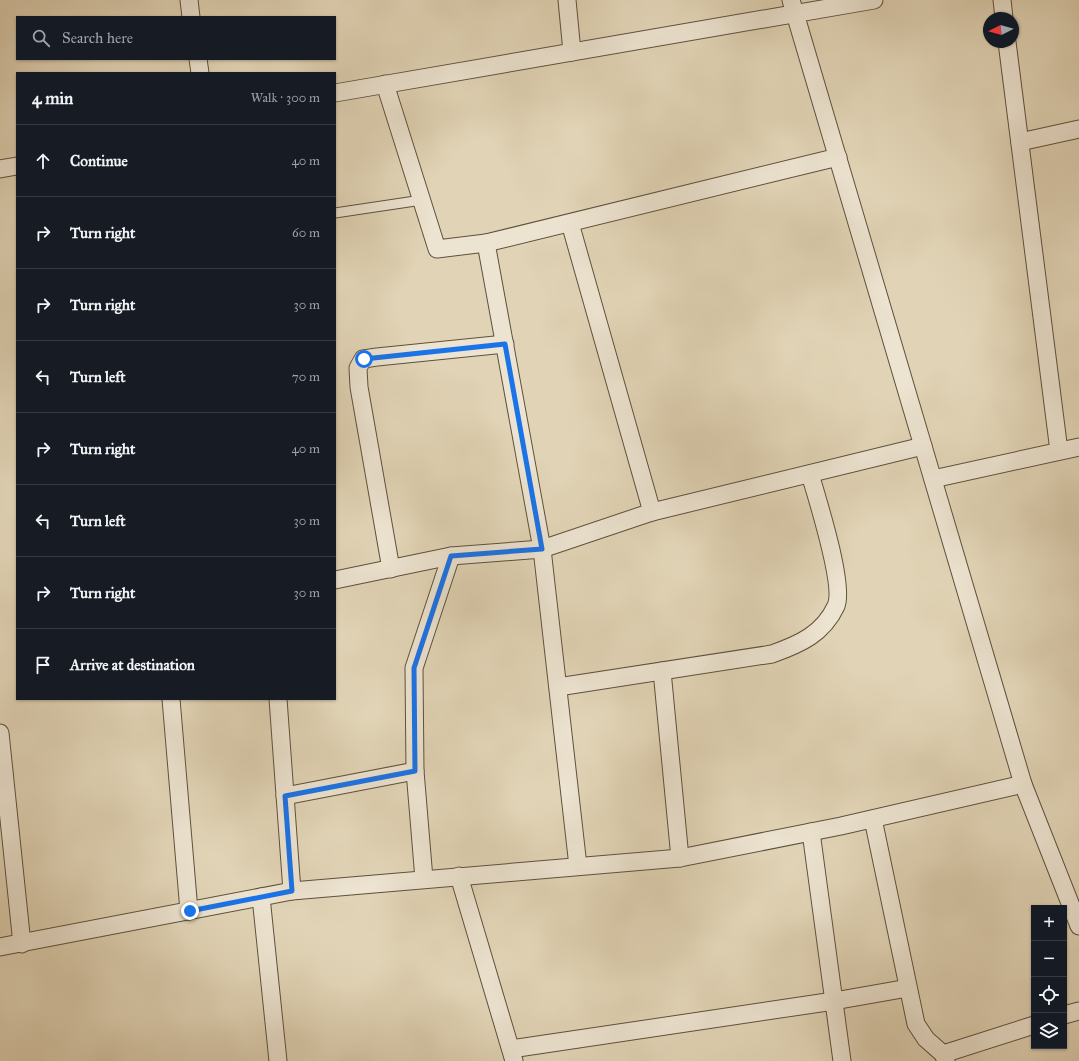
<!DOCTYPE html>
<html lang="en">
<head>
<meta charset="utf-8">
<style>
	:root { --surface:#171b24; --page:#242831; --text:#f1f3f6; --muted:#9ea1a6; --line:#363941 }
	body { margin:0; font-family:"IM FELL Great Primer",serif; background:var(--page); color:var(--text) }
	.controls { position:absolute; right:12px; bottom:12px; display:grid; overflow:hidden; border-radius:0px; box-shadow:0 1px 3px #0004 }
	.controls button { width:36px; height:36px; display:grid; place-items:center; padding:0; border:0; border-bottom:1px solid var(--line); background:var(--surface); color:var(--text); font:20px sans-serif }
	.compass { position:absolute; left:983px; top:12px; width:36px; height:36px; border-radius:50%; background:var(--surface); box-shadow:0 1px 3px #0004; rotate:264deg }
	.stop { position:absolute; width:12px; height:12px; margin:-9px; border:3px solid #1a73e8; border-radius:50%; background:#fff }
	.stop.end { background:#1a73e8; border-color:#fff; box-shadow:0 1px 4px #0008 }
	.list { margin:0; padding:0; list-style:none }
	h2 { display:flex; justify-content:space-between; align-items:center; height:52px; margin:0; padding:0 16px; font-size:17px }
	h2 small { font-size:13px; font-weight:400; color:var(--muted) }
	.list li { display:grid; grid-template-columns:26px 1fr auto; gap:12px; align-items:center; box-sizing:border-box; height:72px; padding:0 16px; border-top:1px solid var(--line) }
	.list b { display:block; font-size:15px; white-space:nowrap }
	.list em { font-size:13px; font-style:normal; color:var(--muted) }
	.icon { flex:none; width:22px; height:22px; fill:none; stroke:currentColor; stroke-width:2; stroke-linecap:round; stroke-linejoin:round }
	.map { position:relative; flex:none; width:1079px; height:1061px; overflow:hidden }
	.search { position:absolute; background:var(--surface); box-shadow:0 1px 3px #0004; left:16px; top:16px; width:320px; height:44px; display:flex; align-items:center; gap:10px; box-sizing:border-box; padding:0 14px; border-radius:0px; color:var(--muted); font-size:15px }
	.panel { position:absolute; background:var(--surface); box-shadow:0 1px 3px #0004; left:16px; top:72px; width:320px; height:628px; border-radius:0px }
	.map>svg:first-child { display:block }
</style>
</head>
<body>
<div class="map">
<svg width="1079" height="1061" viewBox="0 0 1079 1061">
	<rect width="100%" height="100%" fill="#e1d4b6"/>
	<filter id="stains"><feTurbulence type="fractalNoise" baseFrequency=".005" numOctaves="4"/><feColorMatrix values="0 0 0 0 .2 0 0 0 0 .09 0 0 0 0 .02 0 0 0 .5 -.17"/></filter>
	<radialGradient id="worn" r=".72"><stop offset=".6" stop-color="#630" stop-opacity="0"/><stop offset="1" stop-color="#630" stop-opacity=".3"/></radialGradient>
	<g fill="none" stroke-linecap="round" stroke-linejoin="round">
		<defs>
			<path id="service" d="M335 213 422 200"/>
			<g id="minor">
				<path d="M189 0 191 17"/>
				<path d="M567 0 572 52"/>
				<path d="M791 0 1023 784 1079 926"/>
				<path d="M1002 0 1004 18"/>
				<path d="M1007 42 1059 451"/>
				<path d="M198 59 200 73"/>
				<path d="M385 84 437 249 486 243"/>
				<path d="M335 93 874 0"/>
				<path d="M1020 142 1079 129"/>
				<path d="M0 169 17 166"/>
				<path d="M570 223 652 512"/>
				<path d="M933 479 1079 447"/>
				<path d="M391 569 359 387 358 368 363 359 377 357 505 344"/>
				<path d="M335 580 451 556 542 549 652 512 923 446"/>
				<path d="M662 671 680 858"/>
				<path d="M558 687 772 654C800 644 823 634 836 606 845 586 817 498 810 474"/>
				<path d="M171 699 189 911"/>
				<path d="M0 733 22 944"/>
				<path d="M415 771 424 879"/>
				<path d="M285 796 415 771 414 668 451 556"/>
				<path d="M873 819 916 1024 926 1039 943 1054 946 1061"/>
				<path d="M811 832 842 1061"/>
				<path d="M578 866 542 549 486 243 838 157"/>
				<path d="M459 876 514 1061"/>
				<path d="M292 891 680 858 841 826 1023 784"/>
				<path d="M261 897 278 1061"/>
				<path d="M0 947 292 891 278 699"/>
				<path d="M1064 1015 1079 1011"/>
				<path d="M511 1049 834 1001 908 988"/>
				<path d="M943 1054 1034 1025"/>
			</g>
		</defs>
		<use href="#service" stroke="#5e513c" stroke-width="11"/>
		<use href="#minor" stroke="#5e513c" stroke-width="19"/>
		<use href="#service" stroke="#ece3d0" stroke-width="9"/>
		<use href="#minor" stroke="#ece3d0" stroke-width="17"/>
	</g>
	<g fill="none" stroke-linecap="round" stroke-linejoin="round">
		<path stroke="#1a73e8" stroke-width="5" d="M190 911 292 891 285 796 415 771 414 668 451 556 542 549 505 344 364 359"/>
	</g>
	<rect width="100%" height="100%" filter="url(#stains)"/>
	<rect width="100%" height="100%" fill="url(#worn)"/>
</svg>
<div class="controls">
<button>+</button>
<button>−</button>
<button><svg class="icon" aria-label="locate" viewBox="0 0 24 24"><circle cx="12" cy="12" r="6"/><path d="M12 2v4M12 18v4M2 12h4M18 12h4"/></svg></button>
<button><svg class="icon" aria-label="layers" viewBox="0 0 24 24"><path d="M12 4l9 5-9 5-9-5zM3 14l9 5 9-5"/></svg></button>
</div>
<svg class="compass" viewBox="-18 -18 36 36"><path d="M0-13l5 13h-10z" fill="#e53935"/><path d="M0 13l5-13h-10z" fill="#9ea1a6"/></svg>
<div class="stop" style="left:364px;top:359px"></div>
<div class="stop end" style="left:190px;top:911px"></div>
<div class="search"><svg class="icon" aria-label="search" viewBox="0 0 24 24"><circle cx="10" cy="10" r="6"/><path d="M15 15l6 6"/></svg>Search here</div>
<section class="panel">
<h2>4 min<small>Walk · 300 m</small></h2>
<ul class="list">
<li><svg class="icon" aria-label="ahead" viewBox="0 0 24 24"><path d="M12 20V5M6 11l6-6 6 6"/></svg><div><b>Continue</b></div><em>40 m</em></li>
<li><svg class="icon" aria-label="right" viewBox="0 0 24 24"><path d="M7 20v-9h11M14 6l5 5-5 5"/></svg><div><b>Turn right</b></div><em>60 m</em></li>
<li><svg class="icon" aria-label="right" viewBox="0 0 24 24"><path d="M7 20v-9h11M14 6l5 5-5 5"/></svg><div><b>Turn right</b></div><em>30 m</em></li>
<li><svg class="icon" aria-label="left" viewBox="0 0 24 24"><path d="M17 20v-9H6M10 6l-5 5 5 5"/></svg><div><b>Turn left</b></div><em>70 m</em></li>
<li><svg class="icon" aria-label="right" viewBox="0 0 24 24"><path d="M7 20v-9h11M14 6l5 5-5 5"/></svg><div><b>Turn right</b></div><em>40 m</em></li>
<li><svg class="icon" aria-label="left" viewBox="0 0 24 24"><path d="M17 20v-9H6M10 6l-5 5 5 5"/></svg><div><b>Turn left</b></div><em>30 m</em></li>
<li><svg class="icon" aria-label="right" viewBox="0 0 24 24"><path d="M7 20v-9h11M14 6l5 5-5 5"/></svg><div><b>Turn right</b></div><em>30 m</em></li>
<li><svg class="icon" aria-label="arrive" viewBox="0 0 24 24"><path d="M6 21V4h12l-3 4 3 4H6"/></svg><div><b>Arrive at destination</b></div></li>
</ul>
</section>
</div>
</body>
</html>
